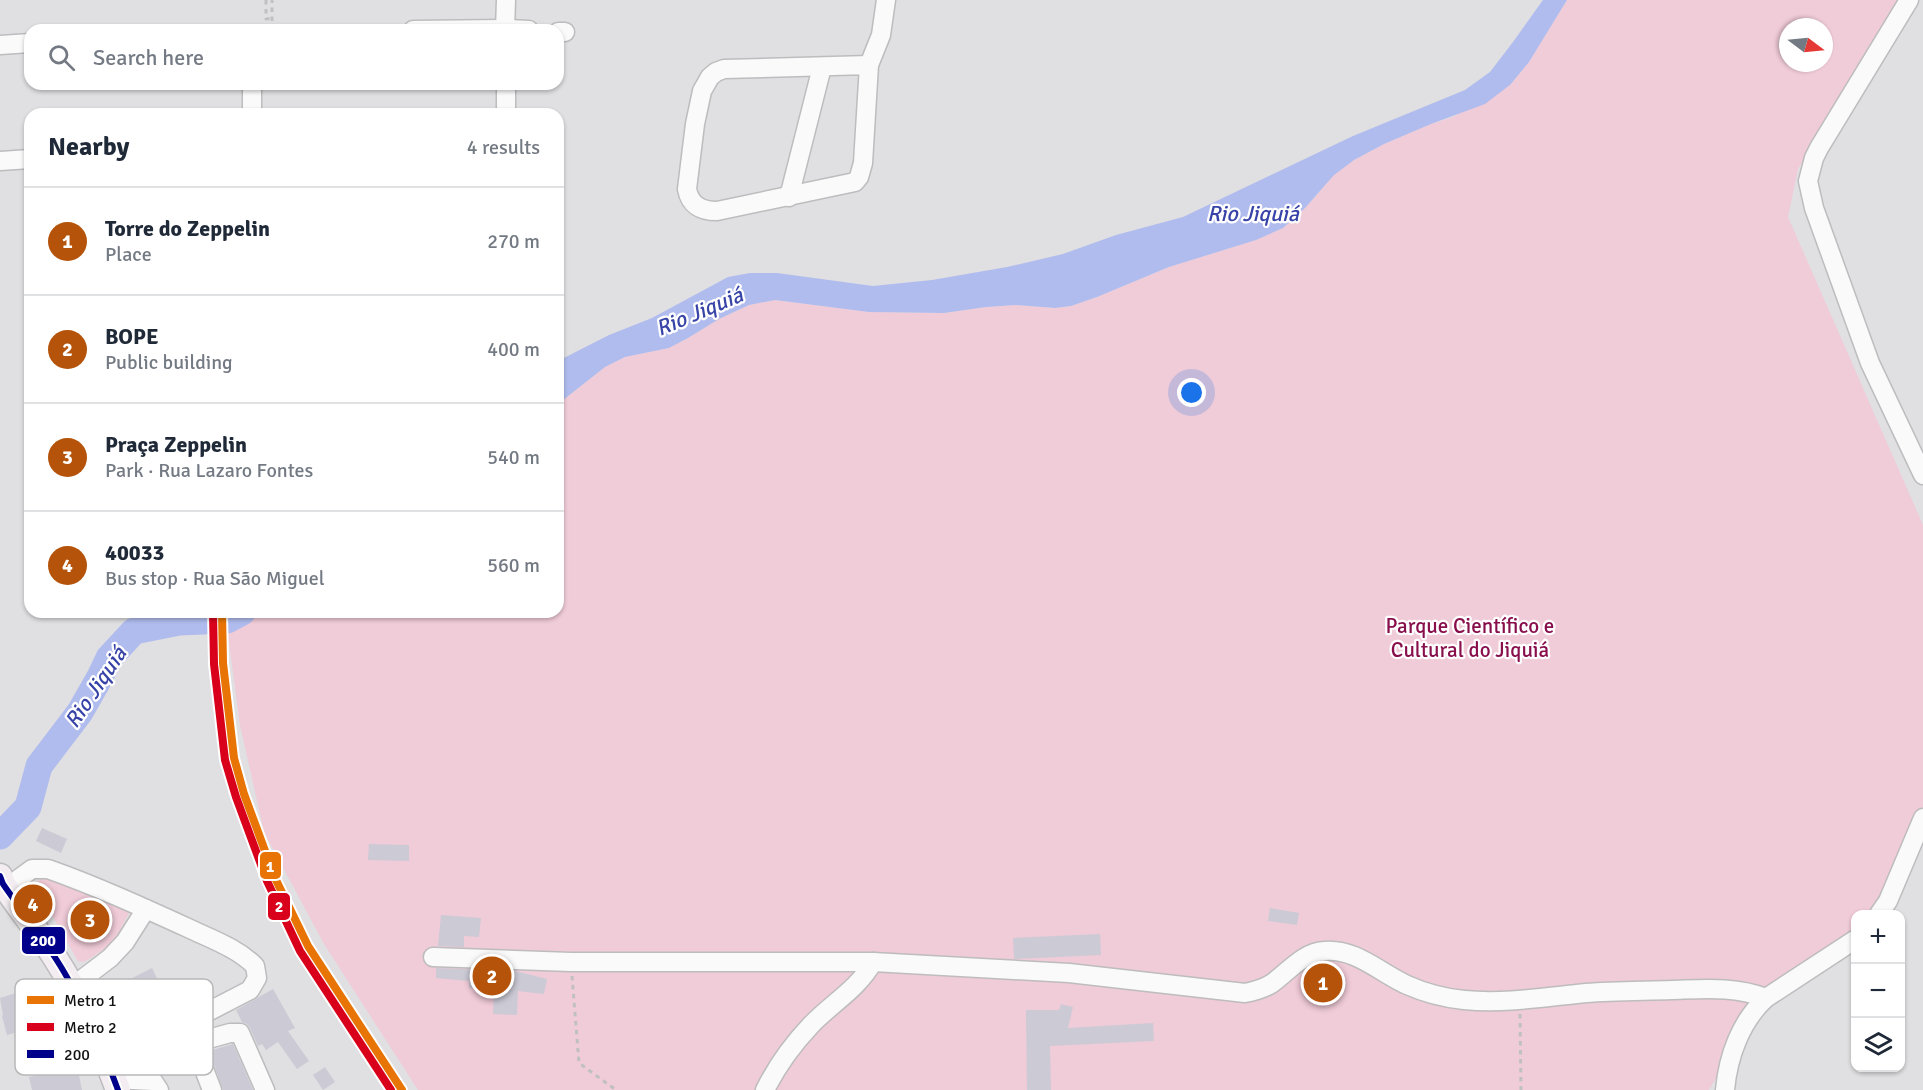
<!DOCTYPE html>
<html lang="en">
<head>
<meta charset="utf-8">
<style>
	:root { --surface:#fff; --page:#f6f6f7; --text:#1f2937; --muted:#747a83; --line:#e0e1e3; --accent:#b45309 }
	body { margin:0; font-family:Signika,sans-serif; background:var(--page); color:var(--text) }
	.controls { position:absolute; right:18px; bottom:18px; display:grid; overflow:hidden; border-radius:12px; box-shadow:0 2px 4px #0004 }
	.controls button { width:54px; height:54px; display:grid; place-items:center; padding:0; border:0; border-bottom:2px solid var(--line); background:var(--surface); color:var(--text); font:30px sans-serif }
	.compass { position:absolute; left:1779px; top:18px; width:54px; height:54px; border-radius:50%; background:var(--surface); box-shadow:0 2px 4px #0004; rotate:106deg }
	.you { position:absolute; left:1192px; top:393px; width:21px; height:21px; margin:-15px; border:4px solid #fff; border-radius:50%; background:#1a73e8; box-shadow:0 0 0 9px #1a73e833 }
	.badge { display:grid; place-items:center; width:39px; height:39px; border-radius:50%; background:var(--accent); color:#fff; font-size:20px; font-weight:700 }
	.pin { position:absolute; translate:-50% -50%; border:3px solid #fff; box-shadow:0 2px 6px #0006 }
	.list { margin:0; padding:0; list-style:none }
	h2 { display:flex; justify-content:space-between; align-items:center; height:78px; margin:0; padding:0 24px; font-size:26px }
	h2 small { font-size:20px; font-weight:400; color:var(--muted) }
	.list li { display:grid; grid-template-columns:39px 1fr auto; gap:18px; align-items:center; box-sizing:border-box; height:108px; padding:0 24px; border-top:2px solid var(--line) }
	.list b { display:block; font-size:22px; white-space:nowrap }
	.list p { margin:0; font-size:20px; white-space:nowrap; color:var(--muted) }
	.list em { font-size:20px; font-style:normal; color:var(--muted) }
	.icon { flex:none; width:33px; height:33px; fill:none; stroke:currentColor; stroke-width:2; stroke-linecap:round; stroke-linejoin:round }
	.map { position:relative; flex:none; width:1923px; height:1090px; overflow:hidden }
	.search { position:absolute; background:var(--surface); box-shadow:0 2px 4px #0004; left:24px; top:24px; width:540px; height:66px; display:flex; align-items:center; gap:15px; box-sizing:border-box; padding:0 21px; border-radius:18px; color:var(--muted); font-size:22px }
	.panel { position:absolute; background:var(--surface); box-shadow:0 2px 4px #0004; left:24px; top:108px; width:540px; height:510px; border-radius:18px }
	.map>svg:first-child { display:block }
</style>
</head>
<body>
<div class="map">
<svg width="1923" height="1090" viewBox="0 0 1923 1090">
	<rect width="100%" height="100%" fill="#e0dfe1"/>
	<g fill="#f0cbd8" fill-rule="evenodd">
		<path d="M1567 0H1901L1798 169 1788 217 1923 525V809L1878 914H1856L1855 941 1757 1009 1709 1090H418L324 944 264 832 240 725 227 627 259 612H558V404L605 367 625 357 669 348 688 338 719 319 749 305 775 300 869 312 944 313 986 307 1015 305 1055 308 1071 306 1097 297 1169 267 1256 240 1283 228 1305 208 1334 175 1354 160 1384 144 1431 124 1453 117 1510 85 1529 62ZM1788 27H1824V63H1788Z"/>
		<path d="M45 874 130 911C119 932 116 943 95 955 89 959 85 963 78 961L49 910 38 894V882Z"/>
	</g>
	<g fill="#b0bcee">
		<path d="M1543 0H1567L1529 62 1510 85 1485 104 1431 124 1384 144 1354 160 1334 175 1305 208 1283 228 1256 240 1169 267 1097 297 1071 306 1055 308 1015 305 986 307 944 313 869 312 775 300 749 305 719 319 688 338 669 348 625 357 605 367 558 404V361L609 335 652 318 728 277 750 273H777L873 286 932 280 1007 267 1063 254 1116 235 1183 217 1353 136 1465 90 1490 72 1513 42Z"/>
		<path d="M228 612H258L227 627 226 613Z"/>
	</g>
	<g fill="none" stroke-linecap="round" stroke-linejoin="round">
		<path stroke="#b0bcee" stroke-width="27" d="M0 836 28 807 39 766 80 712 100 677 109 658 134 631 179 622 227 620 242 612"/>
	</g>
	<g fill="#cccad5">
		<path d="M42 828 67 839 61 853 36 841Z"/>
		<path d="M369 844 409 845V861L368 860Z"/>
		<path d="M1270 908 1299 913 1297 925 1268 921Z"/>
		<path d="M441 915 481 918 479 937 464 936V947L438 946Z"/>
		<path d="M1100 934 1101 955 1014 959 1013 938Z"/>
		<path d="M152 968 167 1000 119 1024 103 993Z"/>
		<path d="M436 968 515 971 547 979 544 994 518 991 517 1015 493 1014 494 989 469 988V981L436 978Z"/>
		<path d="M42 985 47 1002 42 1004 48 1024 7 1035 2 1016 3 1015 0 998Z"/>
		<path d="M273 989 295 1028 288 1031 309 1061 297 1069 278 1042 266 1050 262 1044 258 1046 250 1028 247 1024 242 1022 236 1010Z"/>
		<path d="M1061 1004 1073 1007 1068 1028 1153 1023 1154 1041 1050 1046 1051 1090H1027L1026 1010H1059Z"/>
		<path d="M233 1044 253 1090H223L209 1051Z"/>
		<path d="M77 1066 82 1090H32L29 1077Z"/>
		<path d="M325 1067 335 1082 323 1090 313 1075Z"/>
	</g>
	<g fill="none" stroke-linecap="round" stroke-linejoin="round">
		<defs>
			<g id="minor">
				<path d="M1909 0 1819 148 1814 158 1808 181 1814 208 1870 363 1923 475"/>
				<path d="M413 30 505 29 529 30"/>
				<path d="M505 30 506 0"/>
				<path d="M558 32H565"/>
				<path d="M0 45 30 43"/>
				<path d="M869 65 724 69 716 72 710 77 702 91 695 124 687 189C690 205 701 211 717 211L855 182 859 177 863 163 869 65 881 35 886 0"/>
				<path d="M252 84V114"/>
				<path d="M506 84V114"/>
				<path d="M0 161 30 159"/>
				<path d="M789 197 822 67"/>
				<path d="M6 888 32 869H48C96 886 142 907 188 928 211 939 237 948 255 966L257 978 250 990 109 1063"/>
				<path d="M1879 914 1888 901 1923 818"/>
				<path d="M433 957 571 962H873L1069 973 1245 993C1255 991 1263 989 1271 984 1287 973 1303 952 1324 951 1356 948 1380 973 1407 985 1425 993 1444 998 1464 1000 1505 1004 1545 997 1586 993 1614 991 1643 991 1672 990 1704 989 1735 986 1766 998"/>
				<path d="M72 987 110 958 125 942 146 909"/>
				<path d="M190 1033 212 1090"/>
				<path d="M194 1043 230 1033H240L265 1090"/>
				<path d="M114 1079 153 1081 159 1090"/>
				<path d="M765 1090C777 1066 793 1044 811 1025 832 1003 858 989 873 962"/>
				<path d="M1725 1090C1728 1056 1741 1021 1766 998L1856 939"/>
			</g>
			<path id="major" d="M0 876 3 884C19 908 38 931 54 956 81 998 101 1043 118 1090"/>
		</defs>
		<use href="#minor" stroke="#bdbcbe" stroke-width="21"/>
		<use href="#major" stroke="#bcbcbd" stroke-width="27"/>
		<g stroke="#c1c0c1" stroke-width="3" stroke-dasharray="4.5 4.5" stroke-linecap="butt">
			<path d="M266 0V19L272 18"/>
			<path d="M272 30V0"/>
			<path d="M572 976 579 1063 616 1090"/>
			<path d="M1520 1014 1521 1090"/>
		</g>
		<use href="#minor" stroke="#fafafa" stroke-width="18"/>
		<use href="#major" stroke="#f3edf1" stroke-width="24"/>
		<defs>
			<path id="bus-1" d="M0 876 3 884C23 913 46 941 64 972 86 1009 103 1049 118 1090"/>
		</defs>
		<use href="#bus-1" stroke="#fff" stroke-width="10"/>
		<use href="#bus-1" stroke="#00008b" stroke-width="6"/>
		<defs>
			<path id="metro-1" d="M222 612 223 663 234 758 244 794 275 878 308 946 402 1090"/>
			<path id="metro-2" d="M213 612 214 664 225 760 236 797 267 881 300 951 391 1090"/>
		</defs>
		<use href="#metro-1" stroke="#fff" stroke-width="12"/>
		<use href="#metro-2" stroke="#fff" stroke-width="12"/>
		<use href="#metro-1" stroke="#e77405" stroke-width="8"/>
		<use href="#metro-2" stroke="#d9001c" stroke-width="8"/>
	</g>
	<g text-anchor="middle" stroke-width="4.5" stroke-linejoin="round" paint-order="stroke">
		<g font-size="21" fill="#880e4c" stroke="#fff">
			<text x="1470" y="633">Parque Científico e<tspan x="1470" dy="24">Cultural do Jiquiá</tspan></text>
		</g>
		<g font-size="22" font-style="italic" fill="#3743a7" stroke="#fff">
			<text x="1253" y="221">Rio Jiquiá</text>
			<text transform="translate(699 311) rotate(-23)" y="8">Rio Jiquiá</text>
			<text transform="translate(95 687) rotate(-56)" y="8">Rio Jiquiá</text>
		</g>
	</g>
	<rect x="15" y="979" width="198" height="96" rx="9" fill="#fff" stroke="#b8b8b8" stroke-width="1.5"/>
	<rect x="27" y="996" width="27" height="8" fill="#e77405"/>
	<rect x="27" y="1023" width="27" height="8" fill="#d9001c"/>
	<rect x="27" y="1050" width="27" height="8" fill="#00008b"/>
	<g font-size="16" fill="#141314">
		<text x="64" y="1006">Metro 1</text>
		<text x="64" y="1033">Metro 2</text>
		<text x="64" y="1060">200</text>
	</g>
	<g stroke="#fff" stroke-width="2">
		<rect x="259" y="851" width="23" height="29" rx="6" fill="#e77405"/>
		<rect x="267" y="892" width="24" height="29" rx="6" fill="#d9001c"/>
		<rect x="21" y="926" width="45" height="29" rx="6" fill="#00008b"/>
	</g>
	<g font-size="16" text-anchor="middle" font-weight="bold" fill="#fff">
		<text x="270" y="872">1</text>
		<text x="279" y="912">2</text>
		<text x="43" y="946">200</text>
	</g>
</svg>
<div class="controls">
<button>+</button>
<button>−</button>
<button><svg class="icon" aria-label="layers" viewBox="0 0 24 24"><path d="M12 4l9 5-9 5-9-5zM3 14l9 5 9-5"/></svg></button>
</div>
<svg class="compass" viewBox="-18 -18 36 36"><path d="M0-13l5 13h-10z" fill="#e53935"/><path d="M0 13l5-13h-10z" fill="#747a83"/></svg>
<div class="you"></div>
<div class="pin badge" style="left:1323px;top:983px">1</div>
<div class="pin badge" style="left:492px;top:976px">2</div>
<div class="pin badge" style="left:90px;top:920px">3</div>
<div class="pin badge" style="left:33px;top:904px">4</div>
<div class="search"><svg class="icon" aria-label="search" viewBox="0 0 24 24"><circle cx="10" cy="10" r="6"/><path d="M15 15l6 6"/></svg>Search here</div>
<section class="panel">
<h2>Nearby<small>4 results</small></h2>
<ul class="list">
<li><span class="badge">1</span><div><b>Torre do Zeppelin</b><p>Place</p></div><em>270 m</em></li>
<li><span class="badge">2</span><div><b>BOPE</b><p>Public building</p></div><em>400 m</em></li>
<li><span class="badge">3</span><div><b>Praça Zeppelin</b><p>Park · Rua Lazaro Fontes</p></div><em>540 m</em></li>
<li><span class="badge">4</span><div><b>40033</b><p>Bus stop · Rua São Miguel</p></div><em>560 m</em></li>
</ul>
</section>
</div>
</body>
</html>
